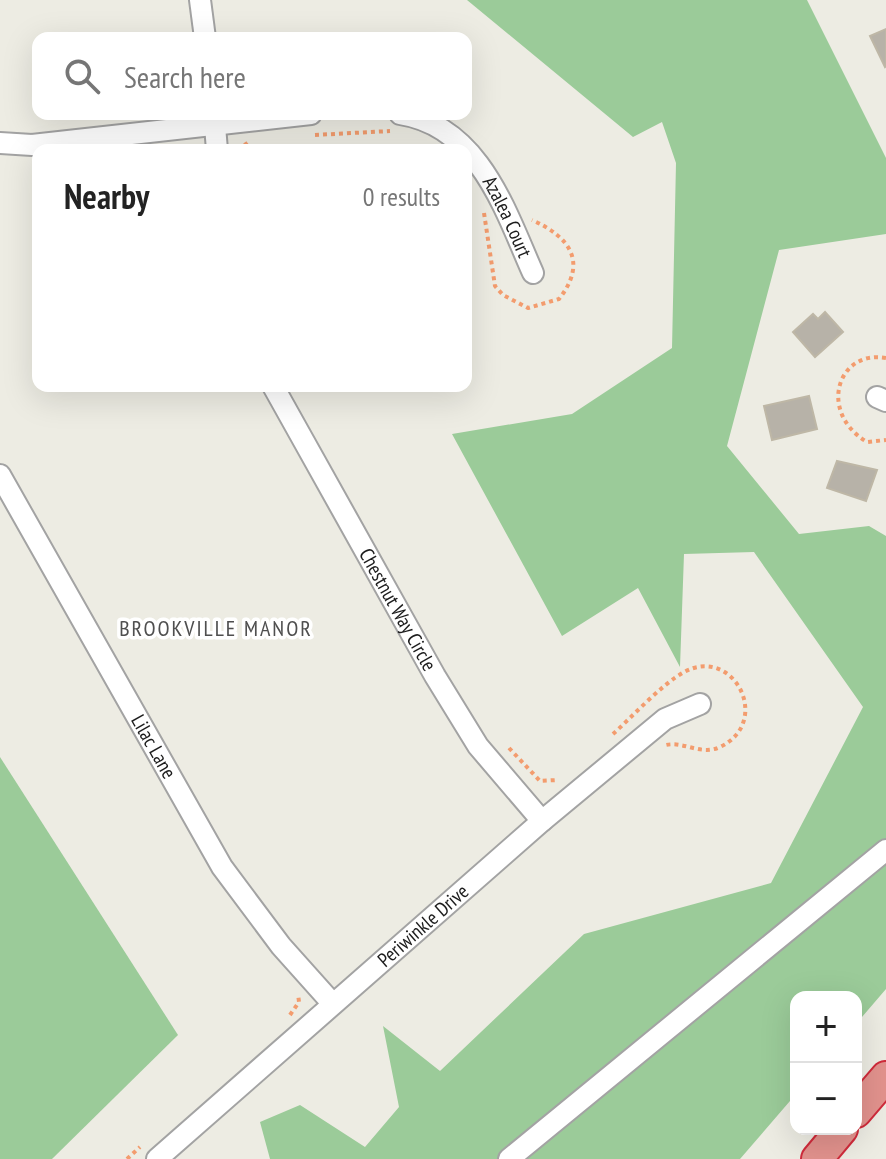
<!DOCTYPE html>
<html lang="en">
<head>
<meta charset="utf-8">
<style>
	:root { --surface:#fff; --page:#f2f2f2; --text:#222; --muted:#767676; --line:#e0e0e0 }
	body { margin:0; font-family:"PT Sans Narrow",sans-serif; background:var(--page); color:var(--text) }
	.controls { position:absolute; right:24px; bottom:24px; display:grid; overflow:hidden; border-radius:16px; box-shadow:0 8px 32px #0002 }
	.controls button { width:72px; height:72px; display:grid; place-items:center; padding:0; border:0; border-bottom:2px solid var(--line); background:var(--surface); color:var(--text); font:40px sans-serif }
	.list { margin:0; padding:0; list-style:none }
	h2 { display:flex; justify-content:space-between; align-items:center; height:104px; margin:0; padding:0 32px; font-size:34px }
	h2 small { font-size:26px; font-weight:400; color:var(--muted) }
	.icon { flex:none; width:44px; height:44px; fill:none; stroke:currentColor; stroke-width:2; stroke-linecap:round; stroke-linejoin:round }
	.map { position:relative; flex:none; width:886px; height:1159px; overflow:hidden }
	.search { position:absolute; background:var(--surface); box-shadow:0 8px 32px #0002; left:32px; top:32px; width:440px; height:88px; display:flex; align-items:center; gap:20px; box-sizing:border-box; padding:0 28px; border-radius:16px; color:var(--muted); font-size:30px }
	.panel { position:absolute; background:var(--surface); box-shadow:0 8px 32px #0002; left:32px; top:144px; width:440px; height:248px; border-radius:16px }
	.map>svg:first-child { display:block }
</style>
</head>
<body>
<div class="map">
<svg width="886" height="1159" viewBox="0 0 886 1159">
	<rect width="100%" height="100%" fill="#edece3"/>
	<g fill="#9bcb99">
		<path d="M467 0H807L886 158V234L779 250 727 446 799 534 869 526 886 536V989L856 1024V997H796V1094L740 1159H270L260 1122 300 1105 365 1147 399 1107 383 1026 440 1071 584 934 771 883 863 707 754 552 684 554 680 667 638 588 562 636 452 434 572 414 672 348 676 163 662 122 633 137Z"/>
		<path d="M0 757 178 1035 52 1159H0Z"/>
	</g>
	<g fill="#b7b2a8" stroke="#beb7a6" stroke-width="2">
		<path d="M886 29V66L885 67 870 36Z"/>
		<path d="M825 312 843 332 815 357 793 332 813 314 818 319Z"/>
		<path d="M809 396 817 429 772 440 764 406Z"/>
		<path d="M837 461 877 470 866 501 827 488Z"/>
	</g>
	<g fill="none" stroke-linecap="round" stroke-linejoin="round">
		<defs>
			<g id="minor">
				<path d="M200 0 205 38"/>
				<path d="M214 114 217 150"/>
				<path id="s1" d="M400 114C479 126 505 210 533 273"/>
				<path d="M0 143 32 145 311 114"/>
				<path id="s2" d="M273 386 435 676 478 746 542 821"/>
				<path d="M877 397 886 401"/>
				<path id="s3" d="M0 475 222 867 281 946 332 1003"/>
				<path id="s4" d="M157 1159 542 821 665 719 700 704"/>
				<path d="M509 1159 886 850"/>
			</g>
			<g id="highway">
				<path d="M856 1112 886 1077"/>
				<path d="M817 1159 842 1129"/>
			</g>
		</defs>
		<use href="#minor" stroke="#a3a3a3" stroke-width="24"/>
		<use href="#highway" stroke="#d02b3b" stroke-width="34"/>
		<g stroke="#f39c6e" stroke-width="4" stroke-dasharray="4 4" stroke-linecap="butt">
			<path d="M315 135 390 131"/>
			<path d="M238 150 250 141"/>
			<path d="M484 213 495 286 503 295 528 308 559 299C588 262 570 237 532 220"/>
			<path d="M886 358C838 349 817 412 867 442L886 440"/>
			<path d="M613 734C633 716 661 685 684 672 734 645 773 722 720 747 701 756 684 741 666 745"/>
			<path d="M509 748 540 781 557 780"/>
			<path d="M290 1015 299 1002 298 994"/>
			<path d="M127 1159 140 1147"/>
		</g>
		<use href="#minor" stroke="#fff" stroke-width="20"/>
		<use href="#highway" stroke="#e2928d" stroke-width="30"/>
	</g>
	<g text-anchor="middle" stroke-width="7" stroke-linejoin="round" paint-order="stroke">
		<g font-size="20" fill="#1c1c1c" stroke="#fff">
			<text dy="7" stroke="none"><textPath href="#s1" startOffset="156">Azalea Court</textPath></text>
			<text dy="7" stroke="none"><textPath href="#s2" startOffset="256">Chestnut Way Circle</textPath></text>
			<text dy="7" stroke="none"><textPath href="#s3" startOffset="312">Lilac Lane</textPath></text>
			<text dy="7" stroke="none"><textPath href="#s4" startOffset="354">Periwinkle Drive</textPath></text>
		</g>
		<g font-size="22" letter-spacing="2" fill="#4f4f4f" stroke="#fff">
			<text x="216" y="636">BROOKVILLE MANOR</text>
		</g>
	</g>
</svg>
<div class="controls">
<button>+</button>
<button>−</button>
</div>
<div class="search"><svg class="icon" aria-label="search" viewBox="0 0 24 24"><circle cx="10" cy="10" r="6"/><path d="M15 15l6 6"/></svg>Search here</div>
<section class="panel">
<h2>Nearby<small>0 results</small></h2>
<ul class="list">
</ul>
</section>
</div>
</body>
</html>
